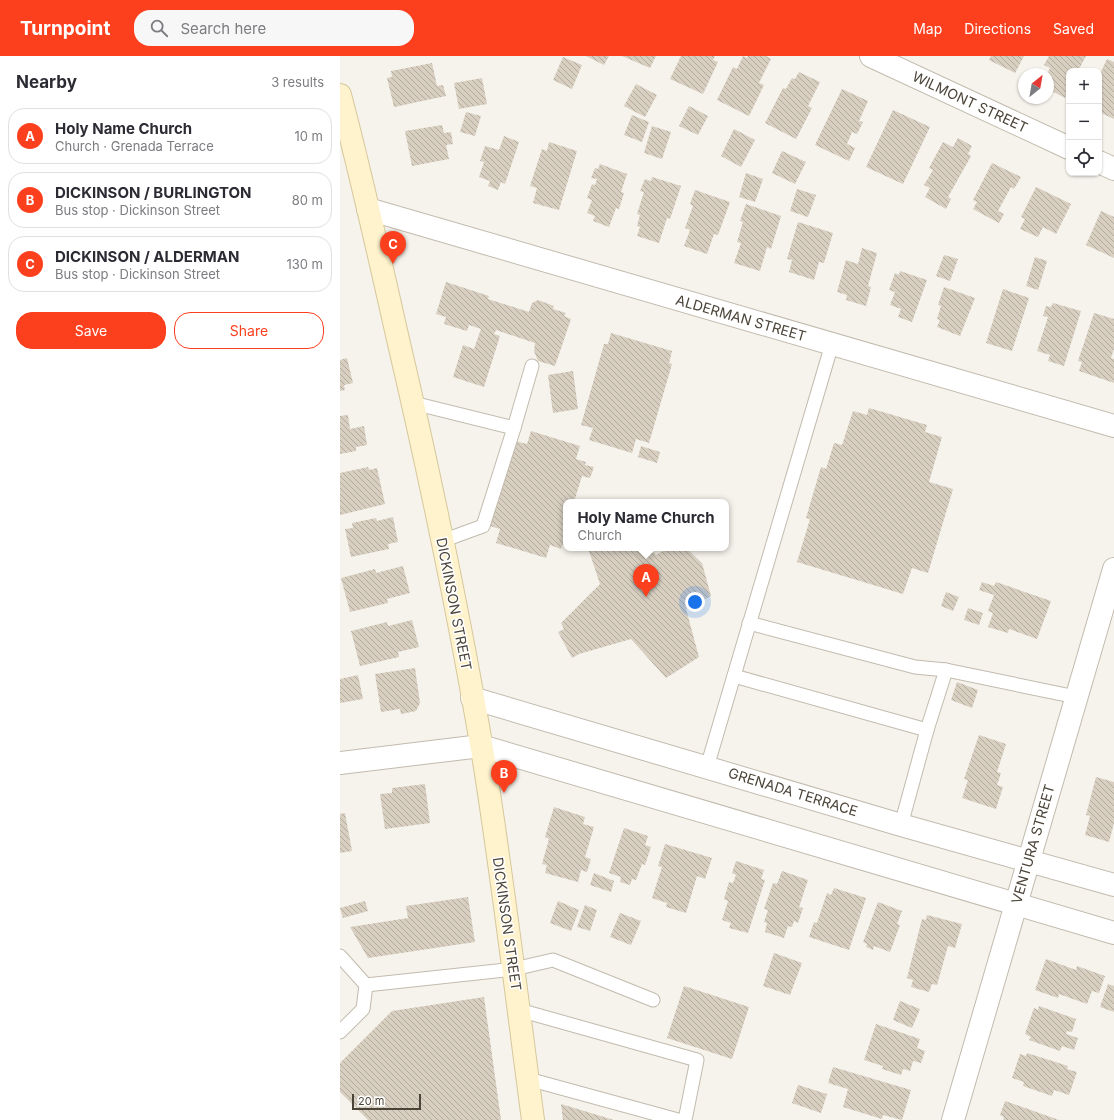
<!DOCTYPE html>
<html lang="en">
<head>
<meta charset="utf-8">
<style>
	:root { --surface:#fff; --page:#f7f7f7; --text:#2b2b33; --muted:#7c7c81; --line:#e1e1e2; --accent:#fc3f1d }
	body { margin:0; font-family:Inter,sans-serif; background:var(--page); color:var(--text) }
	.controls { position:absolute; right:12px; top:12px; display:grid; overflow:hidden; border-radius:8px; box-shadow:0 1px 3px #0004 }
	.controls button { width:36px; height:36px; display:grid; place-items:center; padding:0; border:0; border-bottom:1px solid var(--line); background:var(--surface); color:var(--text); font:20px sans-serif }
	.compass { position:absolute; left:678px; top:12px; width:36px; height:36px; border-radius:50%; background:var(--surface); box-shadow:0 1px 3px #0004; rotate:31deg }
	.scale { position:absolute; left:12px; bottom:10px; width:69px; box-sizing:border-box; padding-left:4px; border:2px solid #4b4439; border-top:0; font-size:11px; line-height:14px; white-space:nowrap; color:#4b4439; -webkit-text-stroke:3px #fff; paint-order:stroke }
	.you { position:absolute; left:355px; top:546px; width:14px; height:14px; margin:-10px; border:3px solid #fff; border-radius:50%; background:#1a73e8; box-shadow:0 0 0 6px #1a73e833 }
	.badge { display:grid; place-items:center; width:26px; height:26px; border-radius:50%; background:var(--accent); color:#fff; font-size:13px; font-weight:700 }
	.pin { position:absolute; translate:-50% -33px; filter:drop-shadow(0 1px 2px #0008) }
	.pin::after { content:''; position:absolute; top:21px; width:14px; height:12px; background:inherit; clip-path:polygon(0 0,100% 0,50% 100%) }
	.popup { position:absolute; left:223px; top:443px; width:166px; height:52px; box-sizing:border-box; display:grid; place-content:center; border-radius:8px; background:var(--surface); filter:drop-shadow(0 1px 3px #0005); font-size:13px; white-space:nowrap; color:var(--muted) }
	.popup b { font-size:15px; color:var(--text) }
	.popup::after { content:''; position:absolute; left:50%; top:100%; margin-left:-8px; border:8px solid transparent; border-top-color:var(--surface) }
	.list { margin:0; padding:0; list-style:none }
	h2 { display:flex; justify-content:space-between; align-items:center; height:52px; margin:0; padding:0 16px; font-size:17px }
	h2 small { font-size:13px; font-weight:400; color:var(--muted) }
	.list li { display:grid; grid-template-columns:26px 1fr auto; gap:12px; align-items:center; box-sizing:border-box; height:56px; margin:0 8px 8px; padding:0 8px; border:1px solid var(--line); border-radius:16px }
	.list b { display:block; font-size:15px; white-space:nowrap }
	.list p { margin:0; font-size:13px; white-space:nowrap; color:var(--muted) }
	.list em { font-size:13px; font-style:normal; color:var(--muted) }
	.actions { display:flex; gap:8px; padding:12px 16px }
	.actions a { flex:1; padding:9px 0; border:1px solid var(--accent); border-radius:16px; text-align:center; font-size:14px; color:var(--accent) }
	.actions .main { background:var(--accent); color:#fff }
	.icon { flex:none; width:22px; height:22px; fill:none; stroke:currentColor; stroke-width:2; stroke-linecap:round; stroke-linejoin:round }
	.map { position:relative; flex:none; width:774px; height:1064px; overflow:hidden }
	header { display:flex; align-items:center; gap:24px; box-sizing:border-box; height:56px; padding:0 20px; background:var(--accent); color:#fff }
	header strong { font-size:19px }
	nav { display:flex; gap:22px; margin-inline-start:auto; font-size:14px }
	.search { width:280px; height:36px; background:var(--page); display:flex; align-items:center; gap:10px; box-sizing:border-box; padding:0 14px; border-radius:16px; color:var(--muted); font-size:15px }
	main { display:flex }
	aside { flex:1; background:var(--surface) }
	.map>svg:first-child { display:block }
</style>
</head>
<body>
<header>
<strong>Turnpoint</strong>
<div class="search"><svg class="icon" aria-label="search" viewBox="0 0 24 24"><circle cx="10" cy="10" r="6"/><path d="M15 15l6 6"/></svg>Search here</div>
<nav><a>Map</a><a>Directions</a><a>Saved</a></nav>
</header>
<main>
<aside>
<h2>Nearby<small>3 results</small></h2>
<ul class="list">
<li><span class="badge">A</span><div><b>Holy Name Church</b><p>Church · Grenada Terrace</p></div><em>10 m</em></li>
<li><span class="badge">B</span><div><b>DICKINSON / BURLINGTON</b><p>Bus stop · Dickinson Street</p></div><em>80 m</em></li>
<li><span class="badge">C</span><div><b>DICKINSON / ALDERMAN</b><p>Bus stop · Dickinson Street</p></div><em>130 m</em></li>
</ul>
<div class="actions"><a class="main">Save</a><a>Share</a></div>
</aside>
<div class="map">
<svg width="774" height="1064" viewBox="0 0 774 1064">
	<defs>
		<pattern id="building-back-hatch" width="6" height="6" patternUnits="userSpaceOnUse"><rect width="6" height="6" fill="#d8cfc1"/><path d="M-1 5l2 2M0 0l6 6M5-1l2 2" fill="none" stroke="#b1aa9e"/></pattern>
	</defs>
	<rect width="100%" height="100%" fill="#f6f3ec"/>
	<g fill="url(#building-back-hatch)">
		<path d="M246 0H269L264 9Z"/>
		<path d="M282 0H316L310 12Z"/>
		<path d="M341 0H375L373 4 378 6 363 38 330 23Z"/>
		<path d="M403 0 407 2 408 0H426L431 3 419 27 424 29 409 60 377 44 393 11 397 13Z"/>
		<path d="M651 0H684L675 17 649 4Z"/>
		<path d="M709 0H746L738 15H729V34L725 42 710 34 712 28 708 26 707 18 710 12 704 9Z"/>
		<path d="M223 1 242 9 232 33 213 24Z"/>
		<path d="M767 3 774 6V63L759 56V20Z"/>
		<path d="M92 7 97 30 103 29 106 40 54 51 47 22 52 21 51 15Z"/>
		<path d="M459 16 480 26 468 50 472 52 456 83 425 67 443 32 446 33 452 22 455 23Z"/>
		<path d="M142 22 147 48 119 53 114 27Z"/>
		<path d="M296 28 317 39 305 61 284 50Z"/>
		<path d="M502 33 528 45 519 65 523 66 517 78 512 76 507 88 515 92 509 105 475 89Z"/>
		<path d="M349 50 368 60 358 79 339 70Z"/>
		<path d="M553 54 590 71 563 128 526 111Z"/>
		<path d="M126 56 141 60 135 80 120 76Z"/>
		<path d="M292 59 309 66 302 86 284 79Z"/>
		<path d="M102 69 104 77 111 76 113 88 106 89 109 103 72 110 65 75Z"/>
		<path d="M312 70 331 76 322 103 304 97Z"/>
		<path d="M394 73 415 84 401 111 381 100Z"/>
		<path d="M164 80 179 86 165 128 161 126 158 134 148 130 150 125 139 121 144 106 140 105 145 90 159 94Z"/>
		<path d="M618 82 632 90 628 98 631 100 608 141 611 143 606 153 585 141 590 132 584 129 593 114 589 112 603 86 613 91Z"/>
		<path d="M209 86 237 95 219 154 193 147 197 132 190 130 202 93 207 95Z"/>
		<path d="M442 95 466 106 455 128 432 117Z"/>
		<path d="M652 107 681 121 674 133 671 131 658 155 664 158 659 167 633 153 637 146 633 144Z"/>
		<path d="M260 108 287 118 281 136 284 137 279 153 276 152 269 171 253 165 255 160 247 157 252 144 247 142 252 128 255 129 257 123 251 122 255 112 258 113Z"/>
		<path d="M406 117 423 123 415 146 399 141Z"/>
		<path d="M312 121 341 130 330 163 327 162 319 187 297 180 300 171 297 170 300 159 297 158 304 136 300 135 305 123 311 125Z"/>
		<path d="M696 131 731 148 716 178 703 171 698 181 680 173 685 163 681 161Z"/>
		<path d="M457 133 476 139 468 161 450 155Z"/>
		<path d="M355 134 390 146 378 179 374 178 367 198 344 190 350 174 345 172 353 150 350 148Z"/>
		<path d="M406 148 441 160 431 193 427 191 420 215 394 207 401 187 397 186 403 166 400 165Z"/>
		<path d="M761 155 774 161V202L746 189Z"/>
		<path d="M458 166 493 177 484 207 479 206 474 224 449 216 452 204 447 203Z"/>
		<path d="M522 192 537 197 528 230 531 231 526 250 506 244 507 239 497 236 506 204 518 208Z"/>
		<path d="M604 199 618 203 610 225 596 220Z"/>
		<path d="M695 201 707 205 698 234 686 230Z"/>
		<path d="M560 215 587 224 572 266 558 261 561 253 550 249 555 236 549 234 555 217 559 219Z"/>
		<path d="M106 226 149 240 148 243 189 256 192 247 198 244 214 250 213 253 226 257 224 260 231 263 215 310 198 305 194 295 195 287 156 274 154 278 160 280 144 331 113 321 123 289 134 293 141 273 129 269 127 275 104 268 106 261 96 258Z"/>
		<path d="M604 231 635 242 620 280 597 271 600 264 597 263 601 250 598 249Z"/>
		<path d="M663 233 689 242 672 295 646 287Z"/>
		<path d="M713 247 741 255 724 310 708 305 710 299 697 295 708 261 703 260 706 250 711 251Z"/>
		<path d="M754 257 774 263V293L771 302 774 303V327L739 315 742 306 738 305Z"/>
		<path d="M271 277 332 295 329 307 332 308 309 387 296 383 292 397 249 384 253 372 241 369 264 288H268Z"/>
		<path d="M7 302 13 327 4 329 5 334 0 335V304Z"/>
		<path d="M233 315 238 353 213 357 208 319Z"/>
		<path d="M529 352 587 369 585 376 602 381 589 426 613 433 588 517 572 512 563 538 457 506 470 463 466 462 481 411 486 413 494 387 502 389 513 355 527 359Z"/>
		<path d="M8 359 10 373 24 370 27 389 16 391V395L0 398V360Z"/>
		<path d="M191 375 240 390 236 403 246 406 245 409 254 411 250 422 242 420 234 446H226V490L222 489 221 493 210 489 206 502 156 487 160 473 150 470 175 385 187 388Z"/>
		<path d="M301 390 320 396 317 407 298 401Z"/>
		<path d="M28 411 29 414 37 412 45 448 0 459V417Z"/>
		<path d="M53 461 58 486 48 488 49 493 11 501 5 473 13 472 12 467 36 462 37 465Z"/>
		<path d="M248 492H310L316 499 328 492H346L362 507 371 540 346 553 359 601 326 622 291 583 239 598 232 602 218 576 224 573 221 567 260 528Z"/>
		<path d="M63 510 70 537 47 543 48 547 10 556 1 522 35 513 36 517Z"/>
		<path d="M642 526 654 530 656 526 711 545 697 583 669 573 668 577 648 571 653 557 648 555 654 539 639 534Z"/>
		<path d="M606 536 619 541 613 555 601 550Z"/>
		<path d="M628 552 643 557 639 569 624 564Z"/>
		<path d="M72 564 79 591 58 596 59 601 20 610 11 575 47 566 48 570Z"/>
		<path d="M75 612 80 647 76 655 61 658 60 653 41 656 35 618Z"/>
		<path d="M18 619 23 643 0 647V623Z"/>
		<path d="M617 626 638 634 632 652 611 644Z"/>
		<path d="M639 679 666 688 657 716 661 717 657 729 663 731 656 753 622 742 628 724 624 723Z"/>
		<path d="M756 721 774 726V767L769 786 745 779 750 760 746 759Z"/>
		<path d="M85 728 90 767 45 773 40 738 52 737V732Z"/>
		<path d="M214 751 245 761 243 768 254 771 245 801 251 803 247 816 241 814 238 826 205 817 207 809 202 808 209 783 205 781Z"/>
		<path d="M5 757 12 795 0 797V758Z"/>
		<path d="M284 772 308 780 305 789 311 791 305 809 302 808 296 824 292 823 290 829 280 826 281 821 269 817Z"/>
		<path d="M325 788 372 802 365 823 357 820 346 857 326 851 327 847 312 842 322 811 318 810Z"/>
		<path d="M396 805 424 814 421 823 425 824 408 877 389 872 391 867 382 864 388 845 384 843 389 826 393 827 396 819 392 817Z"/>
		<path d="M442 815 468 824 459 851 463 852 458 867 454 865 452 871 448 870 444 882 425 876 427 867 424 866 428 854 424 853 433 827 437 828Z"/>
		<path d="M254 817 274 825 271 836 250 829Z"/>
		<path d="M494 832 526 842 509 894 469 881 474 866 477 867 487 837 491 839Z"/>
		<path d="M128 841 135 886 28 902 10 871 68 862 66 850Z"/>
		<path d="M25 845 28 855 3 862 0 852Z"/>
		<path d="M218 845 239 854 231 875 210 867Z"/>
		<path d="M538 846 562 855 557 868 560 869 550 896 534 890 533 894 526 891 527 888 523 886Z"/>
		<path d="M245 849 257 854 250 875 237 871Z"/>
		<path d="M280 857 301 865 291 889 270 881Z"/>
		<path d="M587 859 622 868 615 892 608 890 597 929 592 928 589 936 571 931 573 924 567 922 582 863 586 864Z"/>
		<path d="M434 897 462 907 450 939 423 930Z"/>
		<path d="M706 903 736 914 737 910 765 920 759 937 752 935 747 948 719 938 718 942 695 934Z"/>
		<path d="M768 928 774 930V956L760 951Z"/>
		<path d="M344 930 409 951 392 1003 327 982Z"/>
		<path d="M144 941 161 1064H28L0 1036V1007L52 955Z"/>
		<path d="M560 945 580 953 572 972 553 964Z"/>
		<path d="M699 950 736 963 732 976 727 975 726 978 738 982 734 994 722 990 720 995 689 984 691 981 685 978 694 952 698 954Z"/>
		<path d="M536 968 580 983 577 992 585 995 581 1007 573 1005 570 1015 563 1013 561 1019 542 1013 543 1010 524 1004Z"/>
		<path d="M687 997 728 1010 727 1013 737 1016 729 1039 714 1034 712 1040 683 1030 684 1026 672 1022 680 998 686 1000Z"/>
		<path d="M493 1011 571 1034 562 1064 543 1059 542 1063 503 1051 508 1033 488 1027Z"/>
		<path d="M458 1029 487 1038 481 1057 452 1047Z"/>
		<path d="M665 1045 719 1064H663L664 1061 660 1059Z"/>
		<path d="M221 1048 274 1064H223Z"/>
	</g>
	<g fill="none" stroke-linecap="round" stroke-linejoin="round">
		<defs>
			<g id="service">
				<path d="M73 347 174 372 192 310"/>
				<path d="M102 485 143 470 174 372"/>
				<path d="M409 567 575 611 606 614"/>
				<path d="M394 620 587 674 606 614 736 641"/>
				<path d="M367 711 492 288"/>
				<path d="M561 769 587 674"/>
				<path d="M0 900 26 929 23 953 0 976"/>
				<path d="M26 929 174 913 213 904 313 944"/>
				<path d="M179 954 357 1004 345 1064"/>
				<path d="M188 1023 338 1064"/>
			</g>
			<g id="minor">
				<path d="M531 0 729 92"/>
				<path d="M759 106 774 113"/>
				<path d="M28 153 774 370"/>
				<path d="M132 642 561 769 774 829"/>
				<path d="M0 707 141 690 774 877"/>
				<path d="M613 1064 774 513"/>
			</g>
			<path id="secondary" d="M0 39C21 118 39 199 57 279 90 420 120 562 144 705 163 824 177 944 193 1064"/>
		</defs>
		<use href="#service" stroke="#c2bbae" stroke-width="15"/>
		<use href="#minor" stroke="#c2bbae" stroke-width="24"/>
		<use href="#secondary" stroke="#d6c79b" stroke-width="24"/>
		<use href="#service" stroke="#fff" stroke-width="13"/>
		<use href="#minor" stroke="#fff" stroke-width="22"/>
		<use href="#secondary" stroke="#fff3cd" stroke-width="22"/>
	</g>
	<g text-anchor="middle" stroke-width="3" stroke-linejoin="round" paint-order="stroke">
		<g font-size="14" fill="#4b4439" stroke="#fff">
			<text transform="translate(630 46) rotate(25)" y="5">WILMONT STREET</text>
			<text transform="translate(401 262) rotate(16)" y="5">ALDERMAN STREET</text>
			<text transform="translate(114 548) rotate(79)" y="5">DICKINSON STREET</text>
			<text transform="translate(453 736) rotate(17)" y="5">GRENADA TERRACE</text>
			<text transform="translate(693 788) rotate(-74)" y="5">VENTURA STREET</text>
			<text transform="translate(167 868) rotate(82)" y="5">DICKINSON STREET</text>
		</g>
	</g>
</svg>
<div class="controls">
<button>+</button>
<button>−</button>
<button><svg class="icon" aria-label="locate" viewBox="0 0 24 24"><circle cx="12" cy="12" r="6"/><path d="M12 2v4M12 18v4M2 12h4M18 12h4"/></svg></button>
</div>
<svg class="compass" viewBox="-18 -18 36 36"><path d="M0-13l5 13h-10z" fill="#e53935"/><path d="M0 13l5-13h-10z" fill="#7c7c81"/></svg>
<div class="scale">20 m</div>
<div class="you"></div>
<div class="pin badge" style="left:306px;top:541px">A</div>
<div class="popup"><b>Holy Name Church</b>Church</div>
<div class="pin badge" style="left:164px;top:737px">B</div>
<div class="pin badge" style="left:53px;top:208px">C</div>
</div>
</main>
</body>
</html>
